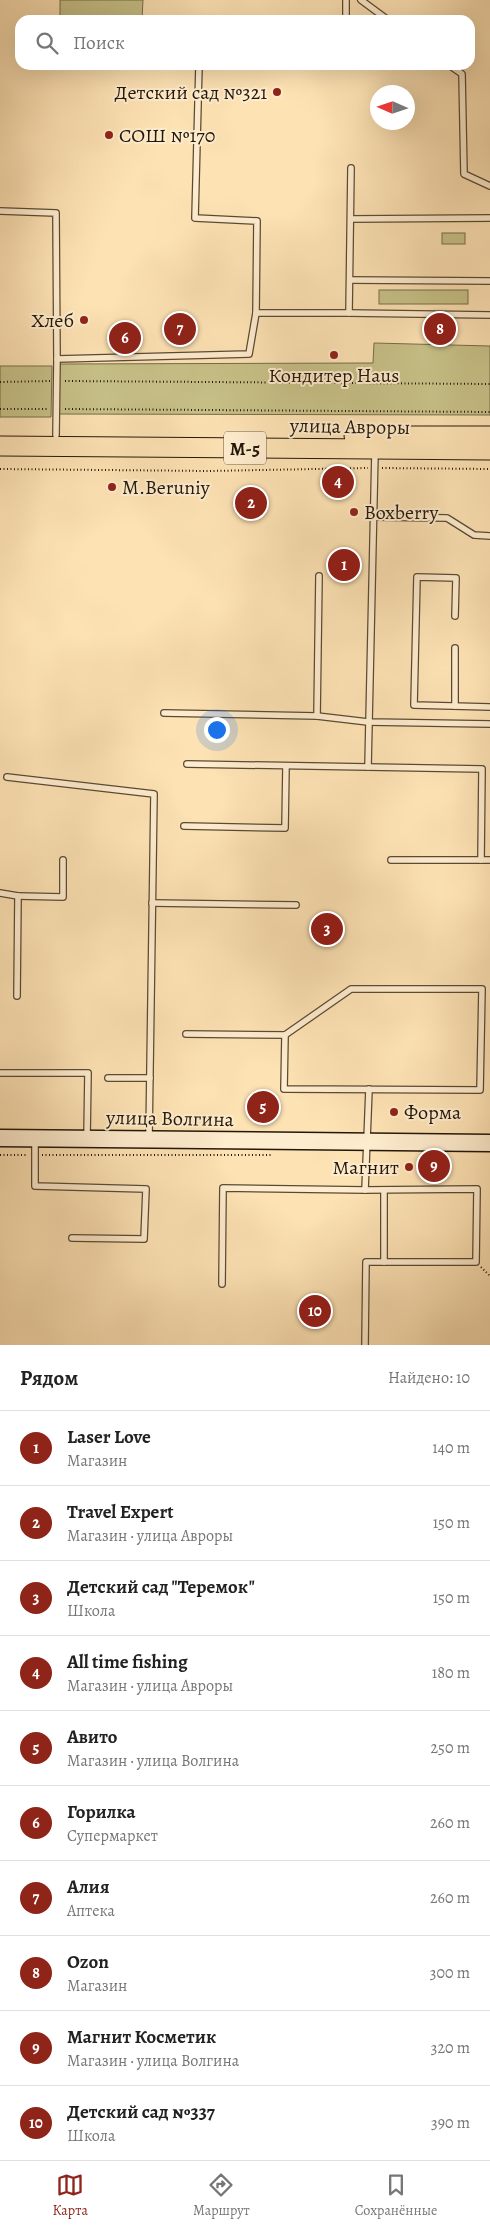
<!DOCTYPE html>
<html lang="ru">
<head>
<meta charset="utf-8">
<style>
	:root { --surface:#fff; --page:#f2f2f2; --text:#222; --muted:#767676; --line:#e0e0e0; --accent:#8f2418 }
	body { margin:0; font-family:Alegreya,serif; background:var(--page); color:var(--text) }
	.compass { position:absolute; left:370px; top:85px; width:45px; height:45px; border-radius:50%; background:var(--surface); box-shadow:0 5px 20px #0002; rotate:273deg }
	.you { position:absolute; left:216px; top:729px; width:18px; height:18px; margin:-12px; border:4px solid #fff; border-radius:50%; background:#1a73e8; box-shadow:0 0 0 8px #1a73e833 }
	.badge { display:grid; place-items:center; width:32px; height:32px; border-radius:50%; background:var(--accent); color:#fff; font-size:16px; font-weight:700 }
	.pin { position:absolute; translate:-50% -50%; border:2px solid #fff; box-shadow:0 1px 5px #0006 }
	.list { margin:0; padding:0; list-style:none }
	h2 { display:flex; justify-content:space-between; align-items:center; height:65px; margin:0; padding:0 20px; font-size:21px }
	h2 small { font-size:16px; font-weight:400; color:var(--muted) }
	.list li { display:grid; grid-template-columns:32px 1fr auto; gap:15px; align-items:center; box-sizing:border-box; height:75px; padding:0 20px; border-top:1px solid var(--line) }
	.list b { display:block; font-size:19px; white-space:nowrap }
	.list p { margin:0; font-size:16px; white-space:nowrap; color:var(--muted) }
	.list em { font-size:16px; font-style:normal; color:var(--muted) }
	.icon { flex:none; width:28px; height:28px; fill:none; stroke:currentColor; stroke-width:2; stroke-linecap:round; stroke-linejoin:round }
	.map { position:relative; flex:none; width:490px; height:1345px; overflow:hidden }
	.search { position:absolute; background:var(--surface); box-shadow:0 5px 20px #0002; left:15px; right:15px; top:15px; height:55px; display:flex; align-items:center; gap:12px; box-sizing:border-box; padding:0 18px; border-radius:15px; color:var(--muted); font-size:19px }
	.sheet { height:815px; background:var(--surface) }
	nav { display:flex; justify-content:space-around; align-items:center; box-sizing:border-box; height:70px; border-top:1px solid var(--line); background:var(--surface); font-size:14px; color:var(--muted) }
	nav a { display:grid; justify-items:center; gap:2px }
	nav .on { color:var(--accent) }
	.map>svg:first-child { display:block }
</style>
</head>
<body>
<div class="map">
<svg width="490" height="1345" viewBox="0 0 490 1345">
	<rect width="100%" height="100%" fill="#fde2b4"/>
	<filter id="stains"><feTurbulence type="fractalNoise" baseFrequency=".004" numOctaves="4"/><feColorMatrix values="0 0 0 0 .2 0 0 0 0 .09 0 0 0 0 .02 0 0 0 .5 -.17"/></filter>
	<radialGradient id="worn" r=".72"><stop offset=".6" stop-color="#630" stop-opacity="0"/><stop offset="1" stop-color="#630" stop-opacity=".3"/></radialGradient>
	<g fill="#c7c188" stroke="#756c48">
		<path d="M60 0H143L142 19 60 20Z"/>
		<rect x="442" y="233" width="23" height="11"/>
		<rect x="379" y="290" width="89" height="14"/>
		<path d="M374 343 490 346V415L58 414 59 364 373 363Z"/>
		<path d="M0 366H52L51 417H0Z"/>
	</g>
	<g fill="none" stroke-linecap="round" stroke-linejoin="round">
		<defs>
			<g id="lane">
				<path d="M361 0 388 20"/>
				<path d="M346 18V0"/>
				<path d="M449 65 462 74 464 174 490 186"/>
				<path d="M0 211 56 213 57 359 249 354 256 313 257 221 195 218 199 65"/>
				<path d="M351 219 490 218"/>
				<path d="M350 280 490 281"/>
				<path d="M256 313H349L351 168"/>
				<path d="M349 313 490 315"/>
				<path d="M56 435 57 359"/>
				<path d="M374 517 447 518 474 535 490 536"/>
				<path d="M455 616 456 578 417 577 414 705 490 707"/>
				<path d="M455 706V648"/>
				<path d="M164 713 317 716 368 722 490 724"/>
				<path d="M317 716 319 576"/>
				<path d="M187 764 368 767 375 452"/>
				<path d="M368 767 482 769 481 860H490"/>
				<path d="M7 777 154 794 149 1137"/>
				<path d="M184 826 285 828 286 766"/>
				<path d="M391 860H481"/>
				<path d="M0 893 18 896 17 996"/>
				<path d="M18 896 63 897V860"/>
				<path d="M152 903 296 905"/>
				<path d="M351 989H482L480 1090 284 1089 285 1035Z"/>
				<path d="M186 1034 285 1035"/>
				<path d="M0 1073H88L87 1137"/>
				<path d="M108 1078H150"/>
				<path d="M35 1140V1186L146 1189 144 1239 72 1238"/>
				<path d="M365 1190 477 1189 476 1262H384"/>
				<path d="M222 1284 223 1188 365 1190 369 1089"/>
				<path d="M365 1345 366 1262H384V1190"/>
			</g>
			<path id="secondary" d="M0 1138 490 1143"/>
			<g id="primary">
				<path d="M354 436H490"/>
				<path d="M0 446 490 450"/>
			</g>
		</defs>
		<use href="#lane" stroke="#5a4a33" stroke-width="8"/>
		<use href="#secondary" stroke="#231708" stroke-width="19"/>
		<use href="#primary" stroke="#231708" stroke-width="21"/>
		<g stroke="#231708" stroke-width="2" stroke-dasharray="1 2.5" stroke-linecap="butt">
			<path d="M65 381 490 384"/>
			<path d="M0 382 50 381"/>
			<path d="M0 409H48"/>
			<path d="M65 409 490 412"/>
			<path d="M382 468 490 469"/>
			<path d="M0 469 209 471 368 468"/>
			<path d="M0 1155H28"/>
			<path d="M42 1155H273"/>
			<path d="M481 1267 490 1276"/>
		</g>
		<use href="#lane" stroke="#feecce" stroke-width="5.5"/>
		<use href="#secondary" stroke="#feecce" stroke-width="16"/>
		<use href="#primary" stroke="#fde2b4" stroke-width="19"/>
	</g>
	<g fill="#8f2418" stroke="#feecce" stroke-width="2">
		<circle cx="277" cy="92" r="5"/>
		<circle cx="109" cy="135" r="5"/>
		<circle cx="84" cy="320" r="5"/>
		<circle cx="334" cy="355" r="5"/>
		<circle cx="112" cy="487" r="5"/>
		<circle cx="354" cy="512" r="5"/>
		<circle cx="394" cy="1112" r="5"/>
		<circle cx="409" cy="1167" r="5"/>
	</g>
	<g text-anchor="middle" stroke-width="4" stroke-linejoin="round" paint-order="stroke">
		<rect fill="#feecce" stroke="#655743" stroke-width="1" x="224" y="431.5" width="42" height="33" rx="4"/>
		<g font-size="19" font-weight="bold" fill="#231708">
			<text x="245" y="455">М-5</text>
		</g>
		<g font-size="20" fill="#231708" stroke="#feecce" text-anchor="start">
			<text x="267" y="99" text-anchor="end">Детский сад №321</text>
			<text x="119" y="142">СОШ №170</text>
			<text x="74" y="327" text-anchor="end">Хлеб</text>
			<text x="334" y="382" text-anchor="middle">Кондитер Haus</text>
			<text x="122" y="494">M.Beruniy</text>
			<text x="364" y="519">Boxberry</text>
			<text x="404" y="1119">Форма</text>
			<text x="399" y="1174" text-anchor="end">Магнит</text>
		</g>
		<g font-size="20" fill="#231708" stroke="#feecce">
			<text transform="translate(350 426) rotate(1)" y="7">улица Авроры</text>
			<text transform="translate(170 1118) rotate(1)" y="7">улица Волгина</text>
		</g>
	</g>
	<rect width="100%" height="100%" filter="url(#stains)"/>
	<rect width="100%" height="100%" fill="url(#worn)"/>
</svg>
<svg class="compass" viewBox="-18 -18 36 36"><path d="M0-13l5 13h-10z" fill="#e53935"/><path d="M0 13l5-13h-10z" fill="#767676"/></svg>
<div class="you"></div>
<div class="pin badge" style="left:344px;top:565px">1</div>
<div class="pin badge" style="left:251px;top:503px">2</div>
<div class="pin badge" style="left:327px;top:929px">3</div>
<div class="pin badge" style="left:338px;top:482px">4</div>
<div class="pin badge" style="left:263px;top:1107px">5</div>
<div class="pin badge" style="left:125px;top:338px">6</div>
<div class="pin badge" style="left:180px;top:329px">7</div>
<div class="pin badge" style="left:440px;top:329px">8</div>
<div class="pin badge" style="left:434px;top:1166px">9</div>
<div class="pin badge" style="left:315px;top:1311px">10</div>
<div class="search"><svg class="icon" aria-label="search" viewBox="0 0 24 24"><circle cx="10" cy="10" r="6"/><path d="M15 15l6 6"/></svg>Поиск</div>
</div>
<section class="sheet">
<h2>Рядом<small>Найдено: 10</small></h2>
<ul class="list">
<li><span class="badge">1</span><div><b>Laser Love</b><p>Магазин</p></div><em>140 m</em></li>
<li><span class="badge">2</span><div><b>Travel Expert</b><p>Магазин · улица Авроры</p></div><em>150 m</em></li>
<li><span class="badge">3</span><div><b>Детский сад &quot;Теремок&quot;</b><p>Школа</p></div><em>150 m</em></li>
<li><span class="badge">4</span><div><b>All time fishing</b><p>Магазин · улица Авроры</p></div><em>180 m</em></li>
<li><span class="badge">5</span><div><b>Авито</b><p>Магазин · улица Волгина</p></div><em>250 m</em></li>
<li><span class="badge">6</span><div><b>Горилка</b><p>Супермаркет</p></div><em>260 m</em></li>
<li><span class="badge">7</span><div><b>Алия</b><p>Аптека</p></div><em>260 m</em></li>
<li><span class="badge">8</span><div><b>Ozon</b><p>Магазин</p></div><em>300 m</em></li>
<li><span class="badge">9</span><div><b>Магнит Косметик</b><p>Магазин · улица Волгина</p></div><em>320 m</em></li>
<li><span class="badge">10</span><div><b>Детский сад №337</b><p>Школа</p></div><em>390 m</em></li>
</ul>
</section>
<nav>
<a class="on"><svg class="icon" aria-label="map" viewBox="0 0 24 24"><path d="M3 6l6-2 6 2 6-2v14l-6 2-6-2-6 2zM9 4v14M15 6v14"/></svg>Карта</a>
<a><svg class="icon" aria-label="directions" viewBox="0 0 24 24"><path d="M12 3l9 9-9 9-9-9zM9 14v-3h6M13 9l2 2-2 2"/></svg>Маршрут</a>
<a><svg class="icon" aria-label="saved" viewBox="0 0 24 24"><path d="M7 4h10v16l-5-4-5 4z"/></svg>Сохранённые</a>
</nav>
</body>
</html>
